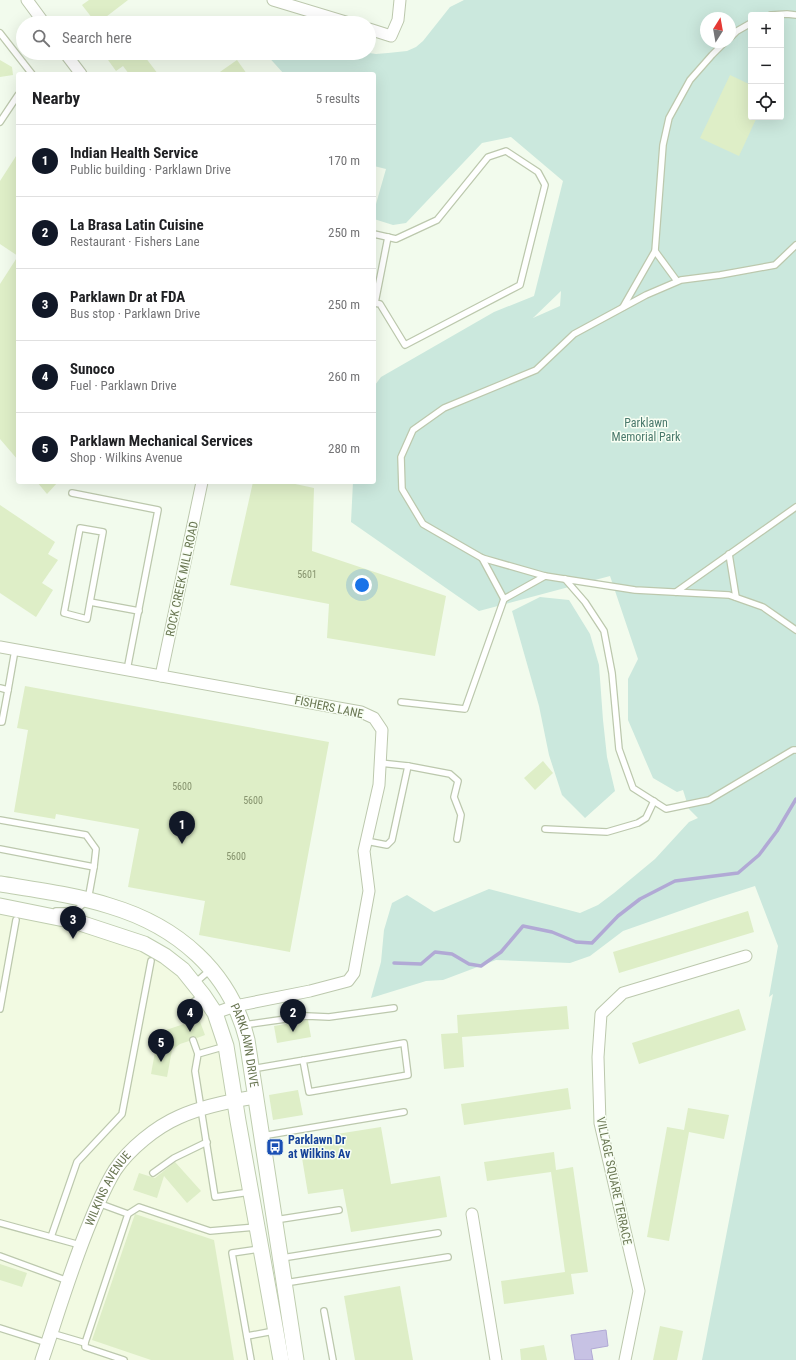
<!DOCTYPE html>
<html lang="en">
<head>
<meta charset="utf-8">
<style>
	:root { --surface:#fff; --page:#f2f2f2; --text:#202124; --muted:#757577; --line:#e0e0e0; --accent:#111827 }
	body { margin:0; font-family:"Roboto Condensed",sans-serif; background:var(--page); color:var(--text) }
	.controls { position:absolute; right:12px; top:12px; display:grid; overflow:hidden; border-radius:4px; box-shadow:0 4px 16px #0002 }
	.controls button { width:36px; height:36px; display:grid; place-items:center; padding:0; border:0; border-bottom:1px solid var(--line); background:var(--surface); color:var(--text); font:20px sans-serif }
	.compass { position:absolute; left:700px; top:12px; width:36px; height:36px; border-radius:50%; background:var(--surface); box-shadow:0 4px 16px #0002; rotate:11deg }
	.you { position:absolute; left:362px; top:585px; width:14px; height:14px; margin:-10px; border:3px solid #fff; border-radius:50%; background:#1a73e8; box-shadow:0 0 0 6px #1a73e833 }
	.badge { display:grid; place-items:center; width:26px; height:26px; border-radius:50%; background:var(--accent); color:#fff; font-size:13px; font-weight:700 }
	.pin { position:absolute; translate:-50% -33px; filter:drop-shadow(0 1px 2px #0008) }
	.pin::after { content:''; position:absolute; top:21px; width:14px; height:12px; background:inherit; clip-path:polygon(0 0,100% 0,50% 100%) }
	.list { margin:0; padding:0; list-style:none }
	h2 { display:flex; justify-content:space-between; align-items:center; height:52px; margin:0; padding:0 16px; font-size:17px }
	h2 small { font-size:13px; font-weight:400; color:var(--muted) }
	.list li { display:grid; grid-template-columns:26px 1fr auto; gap:12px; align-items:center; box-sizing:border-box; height:72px; padding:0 16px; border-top:1px solid var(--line) }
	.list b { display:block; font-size:15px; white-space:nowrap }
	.list p { margin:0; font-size:13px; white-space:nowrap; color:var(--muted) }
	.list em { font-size:13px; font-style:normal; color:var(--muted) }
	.icon { flex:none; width:22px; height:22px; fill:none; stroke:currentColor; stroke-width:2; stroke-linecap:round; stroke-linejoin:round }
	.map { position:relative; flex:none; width:796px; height:1360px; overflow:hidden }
	.search { position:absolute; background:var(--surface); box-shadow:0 4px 16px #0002; left:16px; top:16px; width:360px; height:44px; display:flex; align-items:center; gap:10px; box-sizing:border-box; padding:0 14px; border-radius:22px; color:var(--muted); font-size:15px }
	.panel { position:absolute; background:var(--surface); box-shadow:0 4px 16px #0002; left:16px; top:72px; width:360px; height:412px; border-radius:4px }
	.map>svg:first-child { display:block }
</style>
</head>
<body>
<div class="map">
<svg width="796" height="1360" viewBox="0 0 796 1360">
	<rect width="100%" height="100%" fill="#f2fbed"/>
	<path fill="#f2fae2" d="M0 906 165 956 215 1013 281 1360H0Z"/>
	<g fill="#cbe8dd" fill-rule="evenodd">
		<path d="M464 0H796V1360H702L773 994 769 997 778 946 755 886 711 900 623 931 590 956 570 963 496 960 443 980 426 981 371 998 381 962 384 930 392 903 407 895 434 912 489 889 580 913 598 905 614 893 655 859 689 822 698 818 689 809 683 790 677 792 653 778 628 720V679L638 659 610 576 479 611 351 522 353 482H374V392L376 391 375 385 381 377 494 312 534 296 563 181 511 137 482 143 406 223 393 225 374 219V211L386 169 374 166V74H284L265 53H369L376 54 388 53 407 51 416 47 423 41 450 7ZM751 15H781V117H751ZM706 18H730V42H706ZM561 291 560 306 533 318Z"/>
		<path d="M540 597 569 600 590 634 599 665 603 720 607 757 615 791 585 818 562 795 549 755 539 706 512 611Z"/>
	</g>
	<path fill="#c7c2e4" stroke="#b1a9d5" d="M606 1330 608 1346 591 1349 593 1360H575L571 1335Z"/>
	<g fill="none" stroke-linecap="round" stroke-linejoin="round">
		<path stroke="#b1a9d5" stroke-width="3.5" d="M394 963 421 964 435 952 452 954 469 964 481 966 501 952 523 926 552 932 576 942 592 943 618 916 640 899 675 881 738 873 759 855 777 831 796 799"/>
	</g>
	<g fill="#deeec7">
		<path d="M89 0H128L98 23H96L82 5Z"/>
		<path d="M103 53H130L134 58 142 53 158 74H129L123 66 116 71Z"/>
		<path d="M0 60 12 67 13 75 0 77Z"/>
		<path d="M237 60 247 74H217Z"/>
		<path d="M730 75 751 85V117H757L739 156 700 138Z"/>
		<path d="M18 153V460L0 439V284L18 256 0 244V181Z"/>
		<path d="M37 482H58L47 494Z"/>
		<path d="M253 482H286L314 488 312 551 446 596 435 656 327 638 329 604 230 585Z"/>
		<path d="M0 505 55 542 48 554 58 560 42 583 53 590 36 617 0 593Z"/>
		<path d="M25 686 329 742 290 952 199 935 205 901 128 887 139 829 56 814 55 819 14 812 28 730 17 728Z"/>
		<path d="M543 761 553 773 535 790 524 778Z"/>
		<path d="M748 911 754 932 619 973 613 952Z"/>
		<path d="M567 1006 569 1029 462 1037 464 1067 444 1069 441 1034 458 1033 457 1015Z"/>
		<path d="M739 1009 746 1030 639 1064 632 1043Z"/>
		<path d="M199 1019 205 1035 197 1038 194 1036H191L189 1039V1041L180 1044 172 1050 167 1077 151 1074 159 1030 165 1031 166 1030 184 1024 186 1026H189L192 1024V1021Z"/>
		<path d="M308 1020 311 1037 277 1043 274 1026Z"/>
		<path d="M568 1088 571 1109 464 1125 461 1104Z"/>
		<path d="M298 1090 303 1115 273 1120 269 1095Z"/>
		<path d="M688 1108 729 1115 724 1139 689 1132 669 1241 647 1237 667 1127 684 1130Z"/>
		<path d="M381 1127 391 1184 440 1176 447 1217 351 1232 343 1189 308 1194 299 1140Z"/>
		<path d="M554 1152 556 1170 573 1167 588 1272 571 1274 574 1294 504 1304 501 1281 565 1272 551 1172 487 1181 484 1162Z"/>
		<path d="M175 1162 201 1191 187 1203 164 1176 157 1198 133 1190 139 1173 155 1178Z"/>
		<path d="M135 1214 214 1240 234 1360H151L92 1340Z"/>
		<path d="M0 1264 27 1273 22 1287 0 1280Z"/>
		<path d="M400 1286 413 1360H355L344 1296Z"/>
		<path d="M660 1326 683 1331 677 1360H653Z"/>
		<path d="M544 1345 547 1360H521L520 1349Z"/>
	</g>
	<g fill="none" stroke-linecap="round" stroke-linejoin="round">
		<defs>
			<g id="service">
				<path d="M771 15 787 14 796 15"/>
				<path d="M0 33 32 74"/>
				<path d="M730 38 737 31 751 23"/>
				<path d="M0 122 18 95"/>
				<path d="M374 234 396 239 437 220 488 157 506 151 538 172 545 185 520 285 405 345 380 304 374 303"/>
				<path d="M796 245 775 265 720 275 681 280 646 295 574 334 536 370 444 408 413 430 401 457 402 489 423 524 482 558 545 576 635 590 729 595 763 607 796 630"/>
				<path d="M655 251 663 145 669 118 690 80 712 55 725 42"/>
				<path d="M375 303 388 237"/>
				<path d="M623 307 655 251 677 281"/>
				<path d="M72 493 158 510 127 670"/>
				<path d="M729 554 736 597"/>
				<path d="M482 558 504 599"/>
				<path d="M565 579 585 602 604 631 612 673 619 749 633 788 666 809 709 800 793 750H796"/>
				<path d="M676 592 796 507"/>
				<path d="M90 602 103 532 80 528 64 613 87 619 90 602 139 611"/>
				<path d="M0 688 8 690 15 650"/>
				<path d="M401 702 465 709 504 599 545 576"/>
				<path d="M0 722H2L8 690"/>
				<path d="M380 763 408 766 450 774 458 781 454 797 461 815 457 839"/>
				<path d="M0 820 86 835 96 849 94 867"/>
				<path d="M545 829 607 832 638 823 646 818 654 801"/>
				<path d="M366 841 387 845 392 840 408 766"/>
				<path d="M0 849 94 867 88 900 75 911H56"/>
				<path d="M195 983 210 970"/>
				<path d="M0 1009 16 920"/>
				<path d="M188 1022 186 1007 203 995"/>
				<path d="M243 1025 307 1016 329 1017 394 1008"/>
				<path d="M193 1040 198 1054"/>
				<path d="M226 1046 198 1054 195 1071 215 1197 250 1192"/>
				<path d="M252 1069 404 1043 408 1075 309 1092 303 1060"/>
				<path d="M262 1136 404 1112"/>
				<path d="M153 1173 174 1158 207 1142"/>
				<path d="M98 1203 128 1214"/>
				<path d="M275 1220 339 1210"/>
				<path d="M0 1223 80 1245"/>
				<path d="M51 1237 77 1162 122 1114 151 961"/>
				<path d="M0 1256 68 1281"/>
				<path d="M282 1258 438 1233"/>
				<path d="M285 1283 448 1257"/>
				<path d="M324 1311 333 1360"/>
				<path d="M0 1328 47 1343"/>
				<path d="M51 1333 85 1343"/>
				<path d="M247 1336 274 1331"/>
				<path d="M124 1360 85 1347V1343L128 1214 139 1207 210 1231 256 1227"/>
				<path d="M251 1360 232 1253 260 1249"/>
			</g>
			<g id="minor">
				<path d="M27 0 44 23"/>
				<path d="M273 0 349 23"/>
				<path d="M369 29 391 36 398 20 400 0"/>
				<path d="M65 53 81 74"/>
				<path d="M0 647 361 712 374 718 382 730 379 785 364 851 369 891 354 973 348 981 310 991 235 1006 215 1013"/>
				<path d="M161 676 202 482"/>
				<path d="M472 1214 496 1360"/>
				<path d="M625 1360 639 1291 600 1123 598 1057 601 1014 623 993 746 956"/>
			</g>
			<g id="tertiary">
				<path id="s1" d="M42 1360C58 1313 72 1265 91 1220 98 1203 105 1186 115 1170 129 1149 156 1127 179 1117 203 1106 230 1101 255 1097"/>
			</g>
			<g id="secondary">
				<path id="s2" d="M0 884C37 890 75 895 110 906 177 926 230 971 247 1040L296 1360"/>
				<path d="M0 906 74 921 144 944 165 956 183 970 203 995 215 1013 226 1046 238 1121 281 1360"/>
			</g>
		</defs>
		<use href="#service" stroke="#bcc8ad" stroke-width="8"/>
		<use href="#minor" stroke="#bcc8ad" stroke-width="13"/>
		<use href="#tertiary" stroke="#bcc8ad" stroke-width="15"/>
		<use href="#secondary" stroke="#bfcdaf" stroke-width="17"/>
		<use href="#service" stroke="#fff" stroke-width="5.5"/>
		<use href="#minor" stroke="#fff" stroke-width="11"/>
		<use href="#tertiary" stroke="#fff" stroke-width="13"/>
		<use href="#secondary" stroke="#fff" stroke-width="15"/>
	</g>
	<defs>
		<symbol id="bus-square" viewBox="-11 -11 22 22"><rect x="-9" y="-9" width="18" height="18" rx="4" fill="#1a4fb4" stroke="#f7fef3"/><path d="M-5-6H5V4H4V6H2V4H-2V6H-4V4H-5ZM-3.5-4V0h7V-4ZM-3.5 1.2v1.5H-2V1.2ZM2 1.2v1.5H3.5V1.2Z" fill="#fff"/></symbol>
	</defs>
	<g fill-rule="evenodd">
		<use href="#bus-square" x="265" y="1137" width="20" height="20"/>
	</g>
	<g text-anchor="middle" stroke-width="3" stroke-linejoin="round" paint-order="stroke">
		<g font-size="10" fill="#86936e">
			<text x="307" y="578">5601</text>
			<text x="182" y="790">5600</text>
			<text x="253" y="804">5600</text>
			<text x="236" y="860">5600</text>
		</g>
		<g font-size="12" fill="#4a796c" stroke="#f7fef3">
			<text x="646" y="427">Parklawn<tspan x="646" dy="14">Memorial Park</tspan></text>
		</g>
		<g font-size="12" fill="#687551" stroke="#f7fef3">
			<text transform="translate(182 579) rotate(-78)" y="4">ROCK CREEK MILL ROAD</text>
			<text transform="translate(329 707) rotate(12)" y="4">FISHERS LANE</text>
			<text dy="4" stroke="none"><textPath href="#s2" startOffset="318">PARKLAWN DRIVE</textPath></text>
			<text transform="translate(614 1181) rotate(78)" y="4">VILLAGE SQUARE TERRACE</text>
			<text dy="4" stroke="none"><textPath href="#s1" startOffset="184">WILKINS AVENUE</textPath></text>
		</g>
		<g font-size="12" font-weight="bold" fill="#164399" stroke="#f7fef3" text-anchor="start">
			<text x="288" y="1144">Parklawn Dr<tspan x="288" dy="14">at Wilkins Av</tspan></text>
		</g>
	</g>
</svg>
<div class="controls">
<button>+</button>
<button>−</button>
<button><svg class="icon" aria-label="locate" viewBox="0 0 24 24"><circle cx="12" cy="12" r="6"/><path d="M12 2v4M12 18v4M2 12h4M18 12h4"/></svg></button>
</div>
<svg class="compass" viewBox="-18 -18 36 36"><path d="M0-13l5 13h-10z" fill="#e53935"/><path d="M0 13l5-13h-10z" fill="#757577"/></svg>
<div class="you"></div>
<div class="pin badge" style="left:182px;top:844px">1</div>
<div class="pin badge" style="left:293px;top:1032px">2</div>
<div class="pin badge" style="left:73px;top:939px">3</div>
<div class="pin badge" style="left:190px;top:1032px">4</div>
<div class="pin badge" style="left:161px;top:1062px">5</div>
<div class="search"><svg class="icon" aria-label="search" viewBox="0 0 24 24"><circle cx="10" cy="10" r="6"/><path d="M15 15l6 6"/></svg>Search here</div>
<section class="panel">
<h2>Nearby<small>5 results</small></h2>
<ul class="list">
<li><span class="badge">1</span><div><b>Indian Health Service</b><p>Public building · Parklawn Drive</p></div><em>170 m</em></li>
<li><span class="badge">2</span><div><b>La Brasa Latin Cuisine</b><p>Restaurant · Fishers Lane</p></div><em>250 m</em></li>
<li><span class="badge">3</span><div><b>Parklawn Dr at FDA</b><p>Bus stop · Parklawn Drive</p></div><em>250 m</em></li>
<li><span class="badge">4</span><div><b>Sunoco</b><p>Fuel · Parklawn Drive</p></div><em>260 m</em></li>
<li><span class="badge">5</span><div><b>Parklawn Mechanical Services</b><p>Shop · Wilkins Avenue</p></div><em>280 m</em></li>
</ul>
</section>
</div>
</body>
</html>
